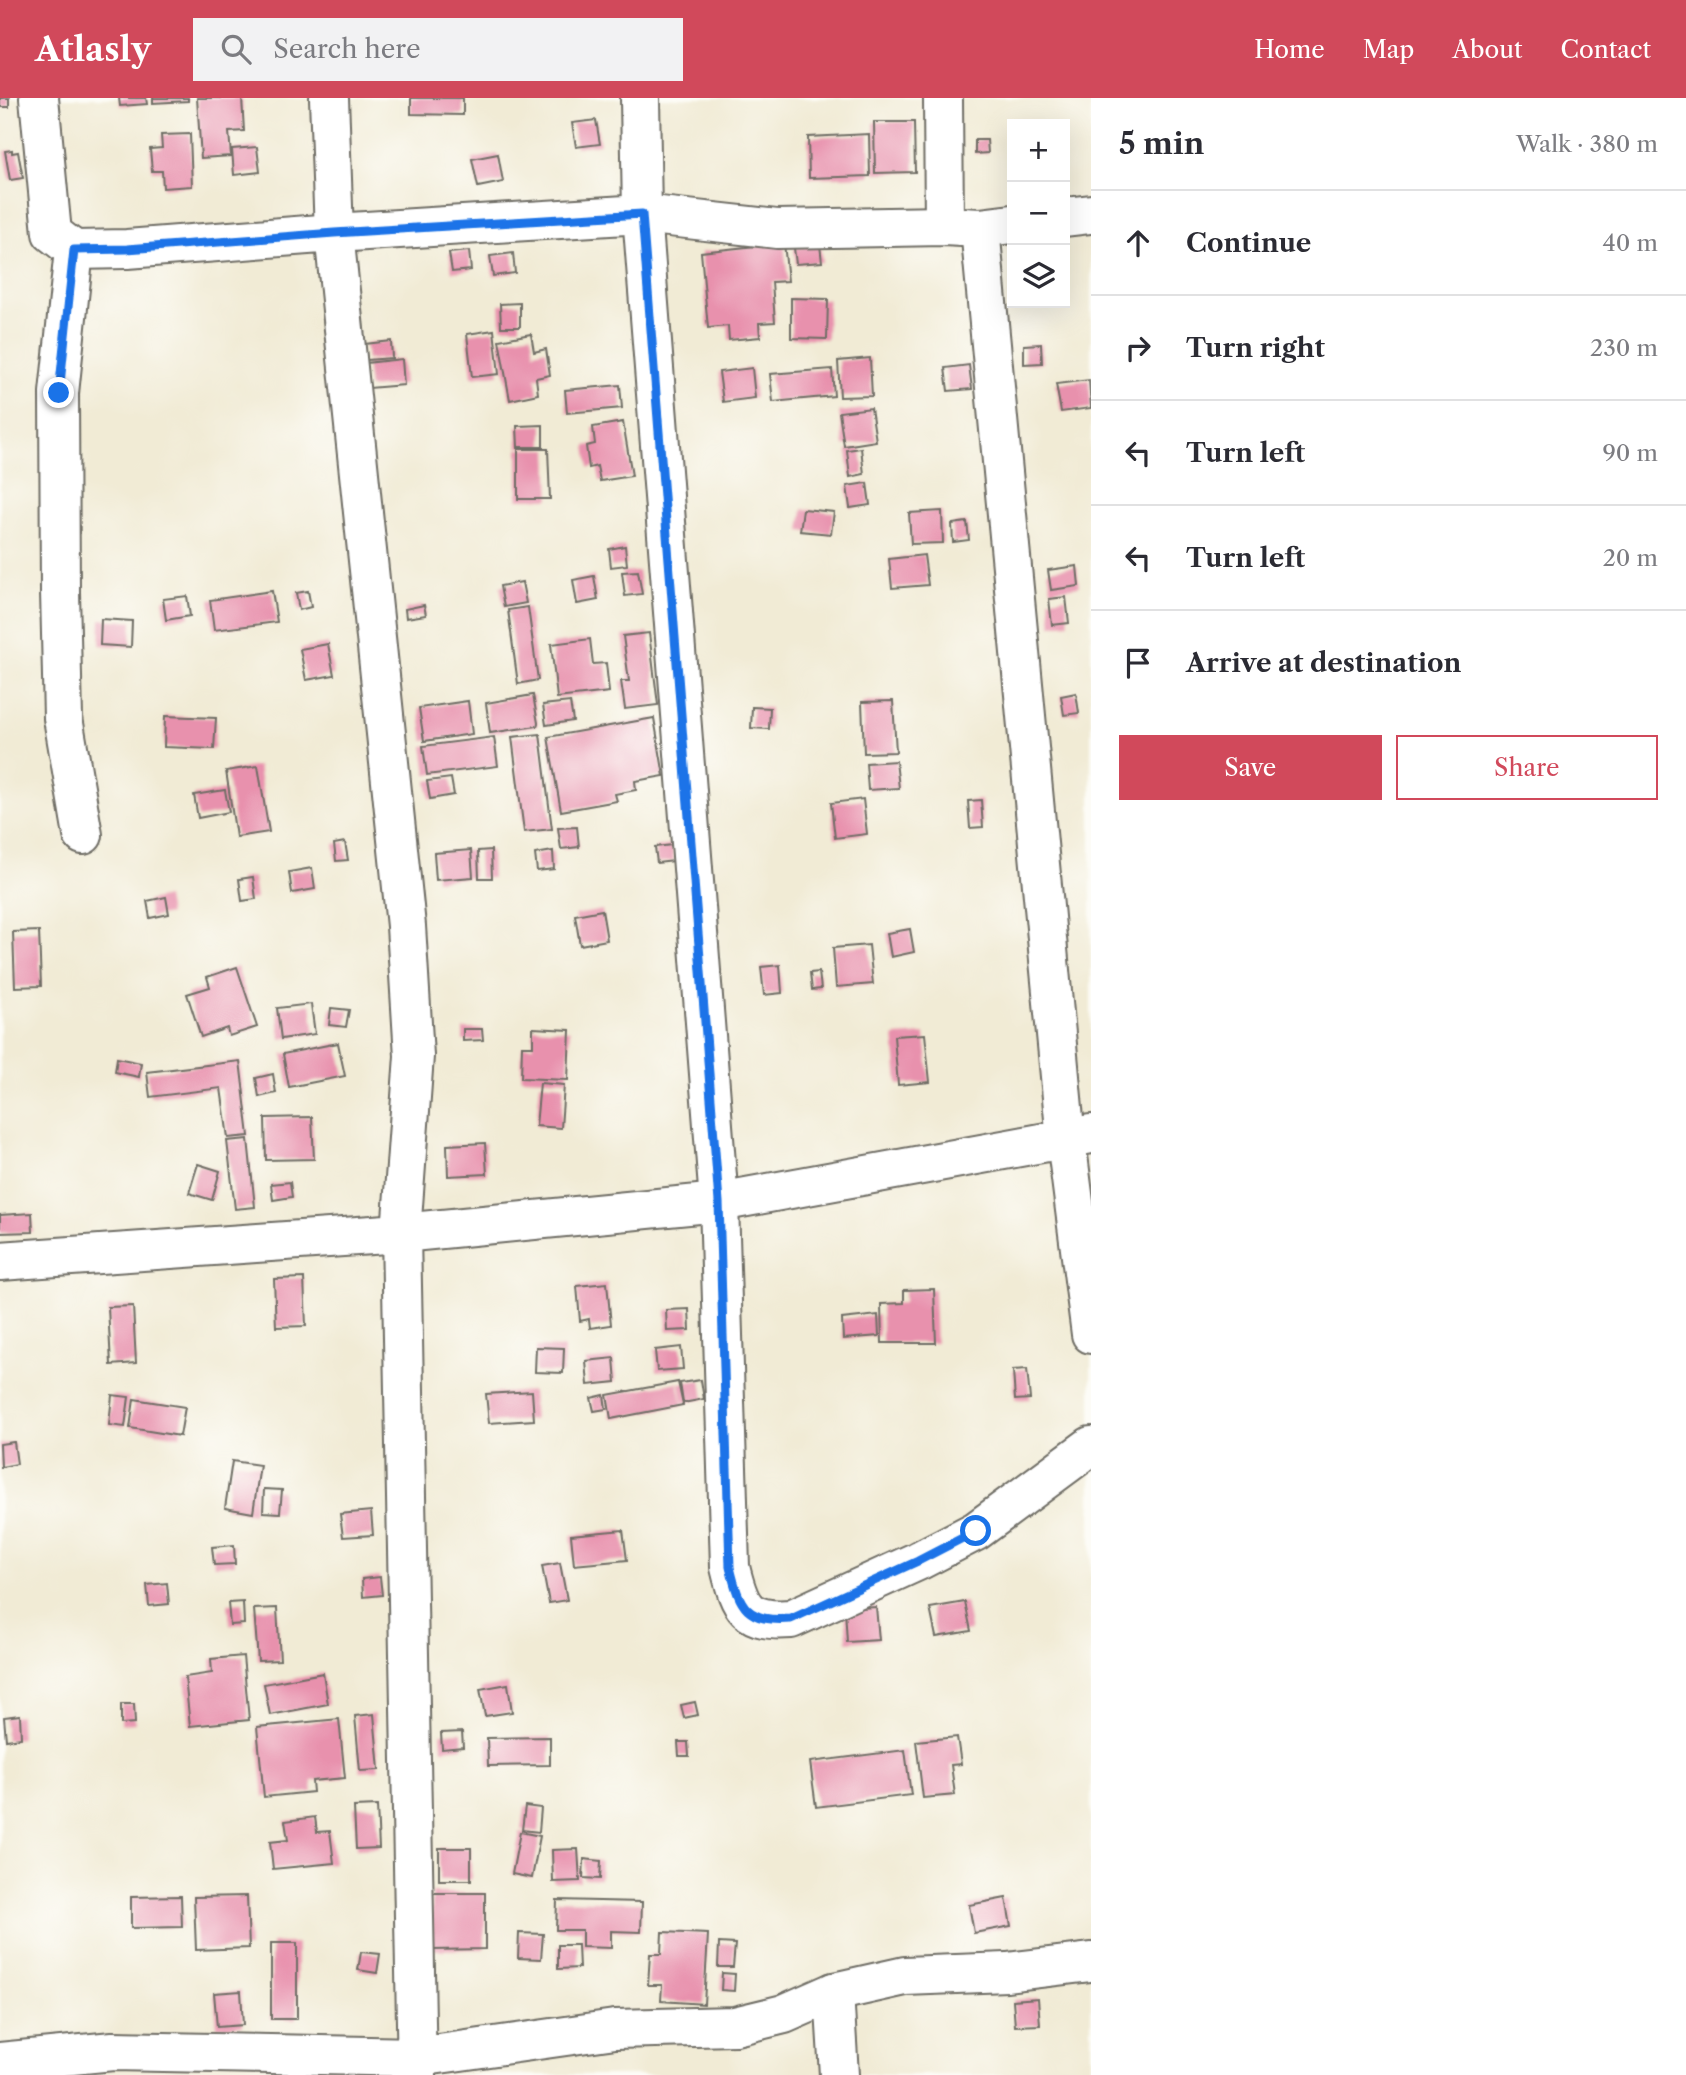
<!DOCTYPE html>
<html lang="en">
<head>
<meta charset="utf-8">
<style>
	:root { --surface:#fff; --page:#f2f2f3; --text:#2b2b33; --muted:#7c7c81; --line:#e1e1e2; --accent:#d1495b }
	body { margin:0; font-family:"Libre Caslon Text",serif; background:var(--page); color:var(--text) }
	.controls { position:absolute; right:21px; top:21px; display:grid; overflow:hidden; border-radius:0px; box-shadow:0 7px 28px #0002 }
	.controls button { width:63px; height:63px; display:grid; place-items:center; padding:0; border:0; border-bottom:2px solid var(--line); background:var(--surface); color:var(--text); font:35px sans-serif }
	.stop { position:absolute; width:21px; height:21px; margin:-16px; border:5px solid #1a73e8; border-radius:50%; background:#fff }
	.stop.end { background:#1a73e8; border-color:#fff; box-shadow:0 2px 7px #0008 }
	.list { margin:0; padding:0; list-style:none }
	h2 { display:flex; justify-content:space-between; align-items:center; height:91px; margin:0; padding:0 28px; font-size:30px }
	h2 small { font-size:23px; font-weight:400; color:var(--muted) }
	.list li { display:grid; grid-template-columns:46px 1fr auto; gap:21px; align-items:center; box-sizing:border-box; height:105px; padding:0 28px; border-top:2px solid var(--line) }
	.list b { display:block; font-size:26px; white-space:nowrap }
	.list em { font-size:23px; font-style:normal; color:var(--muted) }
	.actions { display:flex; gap:14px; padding:21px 28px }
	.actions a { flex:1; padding:16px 0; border:2px solid var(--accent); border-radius:0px; text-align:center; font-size:24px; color:var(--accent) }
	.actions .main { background:var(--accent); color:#fff }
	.icon { flex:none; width:38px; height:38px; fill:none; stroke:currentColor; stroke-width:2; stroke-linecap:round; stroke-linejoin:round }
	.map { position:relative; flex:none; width:1091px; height:1977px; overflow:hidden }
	header { display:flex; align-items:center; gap:42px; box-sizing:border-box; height:98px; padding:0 35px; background:var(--accent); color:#fff }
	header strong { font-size:33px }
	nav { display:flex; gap:38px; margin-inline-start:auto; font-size:24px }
	.search { width:490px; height:63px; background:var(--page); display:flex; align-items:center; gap:18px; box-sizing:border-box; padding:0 24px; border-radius:0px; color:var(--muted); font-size:26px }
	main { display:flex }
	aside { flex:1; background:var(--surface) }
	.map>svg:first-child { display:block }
</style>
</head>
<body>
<header>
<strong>Atlasly</strong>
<div class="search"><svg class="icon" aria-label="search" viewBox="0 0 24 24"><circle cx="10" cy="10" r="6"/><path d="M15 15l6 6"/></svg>Search here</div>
<nav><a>Home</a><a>Map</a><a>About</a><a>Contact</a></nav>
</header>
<main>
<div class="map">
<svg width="1091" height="1977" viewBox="0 0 1091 1977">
	<rect width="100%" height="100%" fill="#fdfcf7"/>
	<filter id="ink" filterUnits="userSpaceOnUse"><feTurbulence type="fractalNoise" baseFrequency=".0143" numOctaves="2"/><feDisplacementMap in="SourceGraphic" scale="14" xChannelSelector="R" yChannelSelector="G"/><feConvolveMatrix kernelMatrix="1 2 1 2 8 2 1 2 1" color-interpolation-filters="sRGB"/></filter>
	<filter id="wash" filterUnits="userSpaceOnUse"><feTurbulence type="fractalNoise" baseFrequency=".00686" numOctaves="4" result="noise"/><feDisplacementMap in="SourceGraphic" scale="28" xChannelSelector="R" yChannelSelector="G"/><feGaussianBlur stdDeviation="1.57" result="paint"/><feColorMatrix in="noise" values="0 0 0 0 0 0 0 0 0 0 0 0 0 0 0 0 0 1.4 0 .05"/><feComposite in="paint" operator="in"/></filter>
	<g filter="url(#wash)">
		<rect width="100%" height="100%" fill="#f1ebd5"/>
		<g id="blocks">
			<g fill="#e891ad">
				<rect x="0" y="0" width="9" height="9"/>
				<path d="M119 0H146L147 6 120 8Z"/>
				<path d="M153 0H188V3L153 5Z"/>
				<path d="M197 0H242L244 33 229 34 231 58 201 60Z"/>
				<path d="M411 0H463V17L411 16Z"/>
				<path d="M596 22 600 46 576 49 572 25Z"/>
				<path d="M874 24H914L915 74 875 75Z"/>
				<path d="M190 36 192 88 163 90 162 73H152L150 51 162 50 161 37Z"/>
				<path d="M869 36 870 78 809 80 808 39Z"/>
				<path d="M975 42H987L988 55 975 56Z"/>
				<path d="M257 49 260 74 234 77 232 51Z"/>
				<path d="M12 52V55L18 54 23 80 10 82 5 53Z"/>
				<path d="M498 56 503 84 478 89 472 61Z"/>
				<path d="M784 145 788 183 772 184 775 224 759 225 760 239 729 242 728 228 708 230 701 154Z"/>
				<path d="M820 147 822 164 796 166 794 150Z"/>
				<path d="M469 153 471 172 452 174 449 155Z"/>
				<path d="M513 155 515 175 493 178 490 158Z"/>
				<path d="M791 200 828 201 827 241 791 240Z"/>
				<path d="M520 205V229H501L500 206Z"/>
				<path d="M494 232 499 276 472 279 467 236Z"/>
				<path d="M531 236 534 254 546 251 550 277 536 280 538 296 510 302 499 242Z"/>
				<path d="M391 243 392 260 367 262 365 246Z"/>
				<path d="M1041 246 1042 265 1024 266V247Z"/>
				<path d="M870 260 872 298 840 299 838 263Z"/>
				<path d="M402 261 404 287 369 290 366 265Z"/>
				<path d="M969 267 972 291 948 293 945 270Z"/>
				<path d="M752 270 755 300 723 304 719 274Z"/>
				<path d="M832 271 834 298 773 304 770 276Z"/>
				<path d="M1089 282 1091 310 1061 314 1056 286Z"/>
				<path d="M620 287 622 310 567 315 565 292Z"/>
				<path d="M871 310 876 343 844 348 839 314Z"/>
				<path d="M623 324 632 378 600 383 597 368 589 370 586 348 595 346 593 329Z"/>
				<path d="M543 327V349H518L517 328Z"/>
				<path d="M861 350 864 376 850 379 847 352Z"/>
				<path d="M518 351H548L550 401H518Z"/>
				<path d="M867 385 870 407 850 410 847 388Z"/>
				<path d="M803 411 834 414 831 436 800 433Z"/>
				<path d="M942 413 943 445 911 446 909 415Z"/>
				<path d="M967 424 969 442 953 444 952 426Z"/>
				<path d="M625 448 627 467 611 469 609 451Z"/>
				<path d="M924 457 928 487 892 490 889 461Z"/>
				<path d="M1077 468 1079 488 1051 492 1048 472Z"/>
				<path d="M638 473 642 496 625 498 622 474Z"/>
				<path d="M594 478 598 502 577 506 573 482Z"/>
				<path d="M522 484 526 505 504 509 500 488Z"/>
				<path d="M272 493 277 524 214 532 210 502Z"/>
				<path d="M308 493 311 509 299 512 296 495Z"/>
				<path d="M187 498 190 518 166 522 163 501Z"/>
				<path d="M1066 499 1069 525 1052 527 1049 501Z"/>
				<path d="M424 507 426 517 406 520 405 511Z"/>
				<path d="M528 509 538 582 518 586 508 512Z"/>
				<path d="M101 521 132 523 131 549 100 547Z"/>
				<path d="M649 535 658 607 625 611 621 583H629L623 538Z"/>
				<path d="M590 541 593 566 606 565 609 594 557 600 551 546Z"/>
				<path d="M328 546 334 577 306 582 300 551Z"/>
				<path d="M1076 595 1079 615 1064 617 1061 598Z"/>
				<path d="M533 597 538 625 537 628 490 635 486 605Z"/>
				<path d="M468 603 472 636 424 643 419 610Z"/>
				<path d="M893 603 896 654 864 655 862 604Z"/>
				<path d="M570 604 573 623 546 627 543 607Z"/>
				<path d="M752 609 770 610 769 631 751 630Z"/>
				<path d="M165 618 216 620 214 651 164 649Z"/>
				<path d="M654 620 664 678 635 683 636 692 615 696 617 703 561 713 548 639Z"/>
				<path d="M540 636 552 731 524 734 512 639Z"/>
				<path d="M494 639 498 668 427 677 423 648Z"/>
				<path d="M896 663 899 690 868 692 866 665Z"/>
				<path d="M258 668 269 734 236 739 226 673Z"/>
				<path d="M451 680 454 697 430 701 427 683Z"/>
				<path d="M225 692 229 714 198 720 194 697Z"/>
				<path d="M863 701 867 736 835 740 831 705Z"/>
				<path d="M981 702 983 729 970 730 968 703Z"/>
				<path d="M577 729 579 749 561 751 558 730Z"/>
				<path d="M345 744 348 762 336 763 334 746Z"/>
				<path d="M672 747 674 763 657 765 655 749Z"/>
				<path d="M471 752 473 779 436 782 434 755Z"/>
				<path d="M491 752 492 780H479L478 753Z"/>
				<path d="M553 753 554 771 537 773 535 756Z"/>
				<path d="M312 770 315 791 292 795 289 774Z"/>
				<path d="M253 779 256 801 242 803 239 781Z"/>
				<path d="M166 799 169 816 150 820 147 803Z"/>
				<path d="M602 812 607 842 580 847 575 817Z"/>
				<path d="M910 831 914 854 891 859 887 835Z"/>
				<path d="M39 833 41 888 15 889 13 834Z"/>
				<path d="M869 847 873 886 836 889 833 850Z"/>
				<path d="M780 867 782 895 764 897 761 869Z"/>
				<path d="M237 869 257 929 229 938 227 930 201 939 187 896 210 889 207 879Z"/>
				<path d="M819 874 821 891 812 892 810 875Z"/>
				<path d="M311 906 315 936 281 941 277 910Z"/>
				<path d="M331 910 349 912 346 929 329 927Z"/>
				<path d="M533 930 570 932 568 982 521 980 522 948H533Z"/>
				<path d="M463 931H482L483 942 463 943Z"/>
				<path d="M925 936 930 984 898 987 894 938Z"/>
				<path d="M338 945 345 978 289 989 283 956Z"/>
				<path d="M117 960 141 965 139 979 115 974Z"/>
				<path d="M240 963 249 1038 228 1040 221 990 150 999 147 974Z"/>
				<path d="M273 976 276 995 259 999 256 980Z"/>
				<path d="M540 985 564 987 561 1030 536 1028Z"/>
				<path d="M312 1019 314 1061 266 1062 265 1020Z"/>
				<path d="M248 1041 255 1109 235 1111 227 1043Z"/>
				<path d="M485 1045 487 1076 448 1078 447 1047Z"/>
				<path d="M198 1066 220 1073 212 1102 189 1095Z"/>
				<path d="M290 1084 292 1099 273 1102 271 1086Z"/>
				<path d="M32 1115 33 1134 0 1135V1117Z"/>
				<path d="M304 1180 306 1228 276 1229 274 1181Z"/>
				<path d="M607 1185 611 1227 590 1230 589 1221 580 1223 577 1188Z"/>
				<path d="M934 1191 936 1245H882L881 1206 904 1205V1192Z"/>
				<path d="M133 1208 136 1265 111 1267 108 1209Z"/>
				<path d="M689 1211 690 1232 667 1233 666 1212Z"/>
				<path d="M878 1217 879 1238 843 1241 842 1221Z"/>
				<path d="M536 1249 564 1250 563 1275 535 1274Z"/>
				<path d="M681 1249 683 1271 657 1273 655 1252Z"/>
				<path d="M614 1260 616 1284 588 1287 586 1263Z"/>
				<path d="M1027 1271 1030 1301 1015 1302 1013 1272Z"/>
				<path d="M701 1282 704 1301 683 1305 680 1285Z"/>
				<path d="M678 1284 683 1307 611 1321 607 1297Z"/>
				<path d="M532 1293 534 1322 489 1325 486 1296Z"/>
				<path d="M112 1297 129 1299 125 1329 109 1327Z"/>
				<path d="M604 1297 606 1311 594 1313 591 1300Z"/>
				<path d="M134 1301 185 1309 180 1338 130 1330Z"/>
				<path d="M14 1344 17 1366 1 1369 0 1346Z"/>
				<path d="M232 1363 260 1367 253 1415 225 1410Z"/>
				<path d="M264 1391 282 1392 280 1415 263 1414Z"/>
				<path d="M371 1413 373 1437 343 1439 340 1416Z"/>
				<path d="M623 1432 627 1462 574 1467 571 1437Z"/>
				<path d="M234 1447 235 1466 214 1467 212 1449Z"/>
				<path d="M560 1465 567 1502 549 1505 542 1468Z"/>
				<path d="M380 1479 382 1497 363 1499 362 1481Z"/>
				<path d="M167 1485 169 1506 149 1508 147 1487Z"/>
				<path d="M243 1504 244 1526 230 1527 228 1505Z"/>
				<path d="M965 1504 971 1533 936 1539 930 1510Z"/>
				<path d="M876 1509 879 1542 847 1544 845 1511Z"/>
				<path d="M277 1510 280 1562 258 1563 254 1511Z"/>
				<path d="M243 1558 249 1622 190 1628 185 1579 212 1575 211 1561Z"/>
				<path d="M323 1575 328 1606 270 1617 264 1586Z"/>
				<path d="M508 1586 512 1614 485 1618 480 1591Z"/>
				<path d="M695 1604 698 1617 684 1620 681 1607Z"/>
				<path d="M121 1606H134L135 1625 121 1626Z"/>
				<path d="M374 1616 379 1672 360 1673 355 1618Z"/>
				<path d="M20 1617 21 1640 6 1642 4 1619Z"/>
				<path d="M339 1621 345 1680 312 1683 313 1694 264 1699 257 1629Z"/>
				<path d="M462 1634 463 1649 442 1651 441 1635Z"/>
				<path d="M550 1639V1667L488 1668 487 1640Z"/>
				<path d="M957 1639 961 1666 951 1667 955 1697 923 1700 916 1643Z"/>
				<path d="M678 1644H688L689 1658H679Z"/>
				<path d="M905 1652 911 1697 816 1709 810 1664Z"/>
				<path d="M377 1708 379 1750 356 1751 354 1709Z"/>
				<path d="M525 1708 541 1710 539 1734 522 1732Z"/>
				<path d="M315 1719 317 1734 330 1733 334 1765 273 1771 270 1744 288 1742 285 1723Z"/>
				<path d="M520 1734 540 1738 532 1780 512 1776Z"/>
				<rect x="439" y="1750" width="32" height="32"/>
				<path d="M578 1751 580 1783 553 1784 552 1752Z"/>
				<path d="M584 1761 601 1763 600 1781 583 1780Z"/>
				<path d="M432 1795H485V1851L432 1852Z"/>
				<path d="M181 1798 182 1829 131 1830V1799Z"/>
				<path d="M247 1798 249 1850 196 1852 194 1799Z"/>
				<path d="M1006 1800 1011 1828 974 1835 969 1807Z"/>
				<path d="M557 1802 642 1804 641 1834 611 1833V1850L582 1849V1832H556Z"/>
				<path d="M662 1834 708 1836 704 1906 661 1903 662 1887H648L650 1856H661Z"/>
				<path d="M519 1835 543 1836 541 1861 518 1860Z"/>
				<rect x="271" y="1845" width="26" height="76"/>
				<path d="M719 1845 735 1846 733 1869H718Z"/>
				<path d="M558 1847H578L579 1870 558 1871Z"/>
				<path d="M361 1854 380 1856 377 1875 358 1872Z"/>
				<path d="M722 1875 735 1876 734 1893 721 1892Z"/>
				<path d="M241 1893 243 1927 217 1929 214 1895Z"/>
				<path d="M1038 1900 1040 1927 1015 1928 1013 1902Z"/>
			</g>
		</g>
	</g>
	<g filter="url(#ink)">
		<use href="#blocks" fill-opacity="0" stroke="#706e66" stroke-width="2"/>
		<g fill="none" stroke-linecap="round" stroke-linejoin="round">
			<defs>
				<g id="minor">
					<path d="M39 0 52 135 74 152 127 151 334 135 406 828 414 958 401 1135 417 1977"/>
					<path d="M329 0 334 135 642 116 777 131 944 128 980 130 1012 126"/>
					<path d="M640 0 642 116 719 1104 730 1469C740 1511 746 1524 791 1521L918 1463 976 1433 1091 1348"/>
					<path d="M943 0 944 128"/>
					<path d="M1065 119 1091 116"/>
					<path d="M980 130 1066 1042 1091 1236"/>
					<path d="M74 152 59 295 60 494 63 620 83 737"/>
					<path d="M0 1163 401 1135 719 1104 1091 1036"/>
					<path d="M834 1894 839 1977"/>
					<path d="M0 1964 113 1953 418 1959 615 1931 735 1928 784 1916 834 1894 905 1878 1007 1874 1091 1864"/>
				</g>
			</defs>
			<use href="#minor" stroke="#706e66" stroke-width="42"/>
			<use href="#minor" stroke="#fff" stroke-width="38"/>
		</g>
	</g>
	<g fill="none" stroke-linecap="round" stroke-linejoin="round" filter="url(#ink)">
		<path stroke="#1a73e8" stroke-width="9" d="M59 295 74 152 127 151 334 135 642 116 719 1104 730 1469C740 1511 747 1524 791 1521L918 1463 976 1433"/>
	</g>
</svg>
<div class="controls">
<button>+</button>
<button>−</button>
<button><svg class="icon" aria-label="layers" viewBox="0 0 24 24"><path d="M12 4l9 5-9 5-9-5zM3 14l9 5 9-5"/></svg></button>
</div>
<div class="stop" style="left:976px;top:1433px"></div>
<div class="stop end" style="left:59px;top:295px"></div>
</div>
<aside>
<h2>5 min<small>Walk · 380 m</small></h2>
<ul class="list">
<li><svg class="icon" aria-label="ahead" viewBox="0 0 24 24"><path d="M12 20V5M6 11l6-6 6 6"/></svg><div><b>Continue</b></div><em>40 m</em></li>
<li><svg class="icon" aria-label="right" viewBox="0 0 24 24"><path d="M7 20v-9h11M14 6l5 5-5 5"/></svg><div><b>Turn right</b></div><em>230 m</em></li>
<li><svg class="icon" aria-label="left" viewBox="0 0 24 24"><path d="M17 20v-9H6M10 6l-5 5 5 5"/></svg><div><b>Turn left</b></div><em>90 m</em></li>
<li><svg class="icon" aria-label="left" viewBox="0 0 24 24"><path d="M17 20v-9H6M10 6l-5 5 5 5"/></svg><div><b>Turn left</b></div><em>20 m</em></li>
<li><svg class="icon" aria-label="arrive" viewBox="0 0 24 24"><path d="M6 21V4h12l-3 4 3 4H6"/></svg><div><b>Arrive at destination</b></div></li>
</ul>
<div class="actions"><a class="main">Save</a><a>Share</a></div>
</aside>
</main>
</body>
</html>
